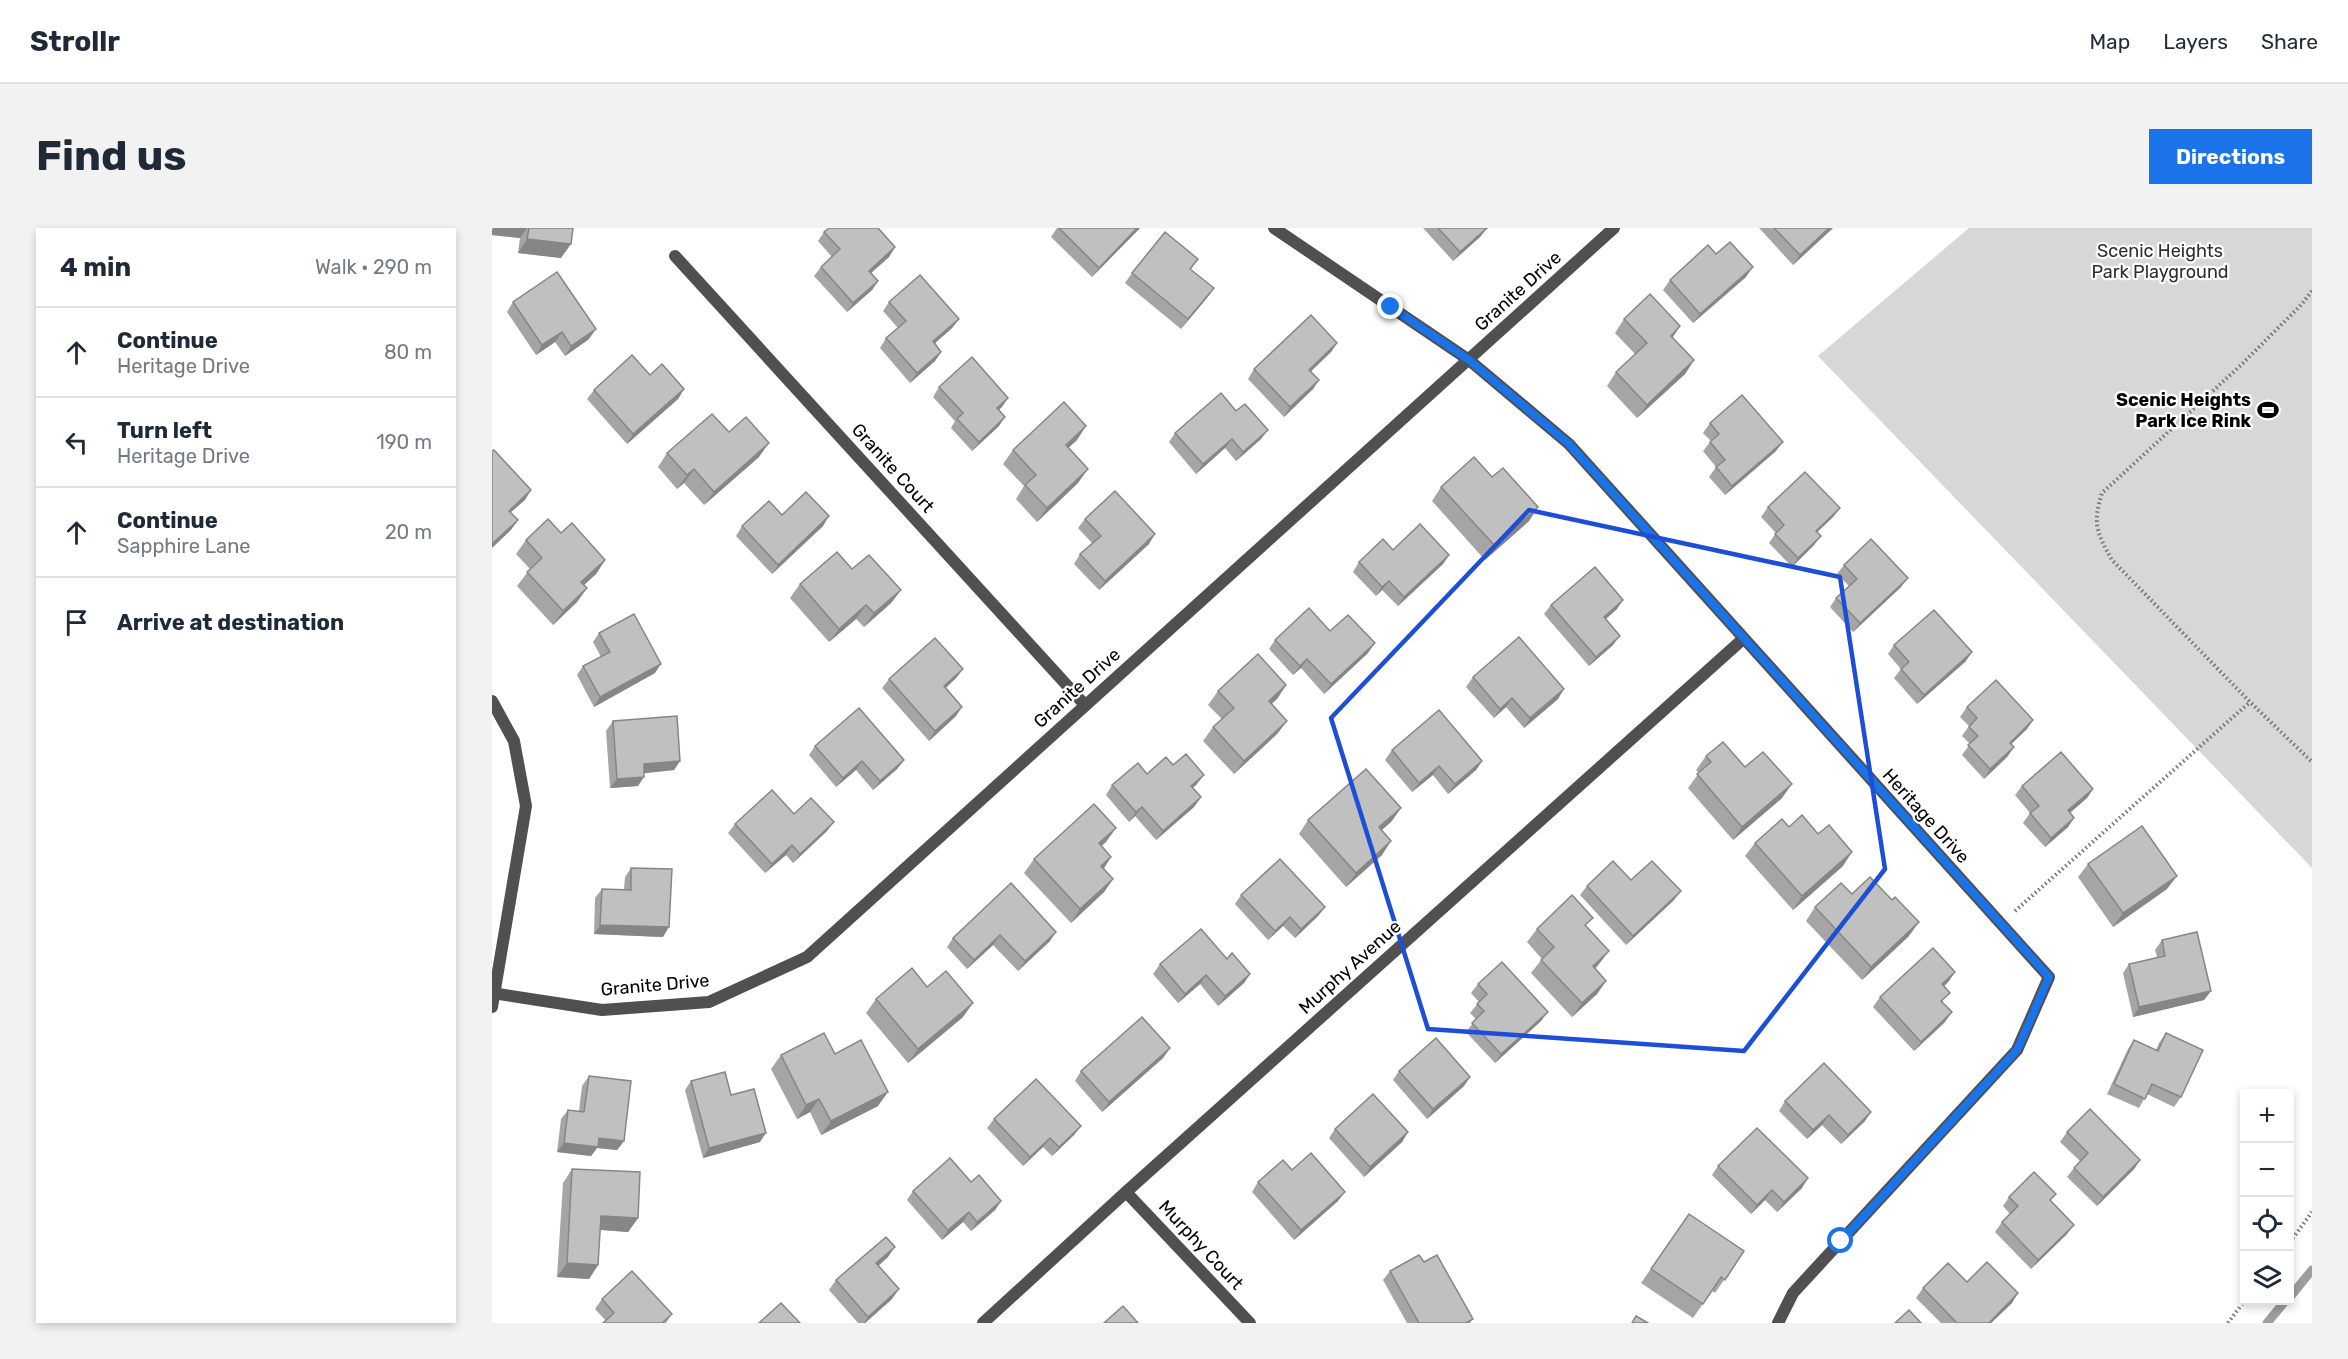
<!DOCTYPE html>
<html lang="en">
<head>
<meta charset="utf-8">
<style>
	:root { --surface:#fff; --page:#f2f2f3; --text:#1f2937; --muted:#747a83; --line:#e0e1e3; --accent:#1a73e8 }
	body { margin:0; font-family:Rubik,sans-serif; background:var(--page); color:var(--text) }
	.controls { position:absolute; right:18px; bottom:18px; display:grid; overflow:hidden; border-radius:0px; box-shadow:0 3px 9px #0003 }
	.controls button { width:54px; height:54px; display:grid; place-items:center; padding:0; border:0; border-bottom:2px solid var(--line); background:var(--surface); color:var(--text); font:30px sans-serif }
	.stop { position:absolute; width:18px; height:18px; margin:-14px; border:4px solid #1a73e8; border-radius:50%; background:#fff }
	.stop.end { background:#1a73e8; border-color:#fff; box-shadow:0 2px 6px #0008 }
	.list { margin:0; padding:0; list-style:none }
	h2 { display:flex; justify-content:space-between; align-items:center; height:78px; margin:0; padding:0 24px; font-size:26px }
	h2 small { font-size:20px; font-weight:400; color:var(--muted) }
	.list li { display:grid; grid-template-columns:39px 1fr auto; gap:18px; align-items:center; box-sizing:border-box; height:90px; padding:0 24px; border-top:2px solid var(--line) }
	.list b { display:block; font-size:22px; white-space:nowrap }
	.list p { margin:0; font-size:20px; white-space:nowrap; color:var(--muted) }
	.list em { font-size:20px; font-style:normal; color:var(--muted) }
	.icon { flex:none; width:33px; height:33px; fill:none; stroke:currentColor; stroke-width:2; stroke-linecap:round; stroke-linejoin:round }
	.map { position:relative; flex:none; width:1820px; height:1095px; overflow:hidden; border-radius:0px }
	header { display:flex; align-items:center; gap:36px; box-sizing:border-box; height:84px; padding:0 30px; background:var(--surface); border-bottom:2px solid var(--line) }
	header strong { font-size:28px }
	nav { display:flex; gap:33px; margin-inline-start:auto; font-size:21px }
	.intro { display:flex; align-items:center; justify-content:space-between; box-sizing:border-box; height:144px; padding:0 36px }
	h1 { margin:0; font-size:42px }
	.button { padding:15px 27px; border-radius:0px; background:var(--accent); color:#fff; font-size:21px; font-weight:700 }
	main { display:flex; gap:36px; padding:0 36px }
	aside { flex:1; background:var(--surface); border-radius:0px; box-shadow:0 3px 9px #0003 }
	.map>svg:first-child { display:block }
</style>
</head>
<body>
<header>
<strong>Strollr</strong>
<nav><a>Map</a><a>Layers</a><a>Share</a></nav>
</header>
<div class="intro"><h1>Find us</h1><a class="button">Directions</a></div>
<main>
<aside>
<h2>4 min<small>Walk · 290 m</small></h2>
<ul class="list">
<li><svg class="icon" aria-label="ahead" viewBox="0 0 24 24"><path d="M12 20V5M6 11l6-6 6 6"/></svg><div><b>Continue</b><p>Heritage Drive</p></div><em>80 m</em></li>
<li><svg class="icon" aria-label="left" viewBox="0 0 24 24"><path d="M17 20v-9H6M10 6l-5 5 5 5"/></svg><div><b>Turn left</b><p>Heritage Drive</p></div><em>190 m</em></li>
<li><svg class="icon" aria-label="ahead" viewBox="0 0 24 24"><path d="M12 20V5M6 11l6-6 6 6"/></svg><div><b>Continue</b><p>Sapphire Lane</p></div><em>20 m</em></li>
<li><svg class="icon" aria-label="arrive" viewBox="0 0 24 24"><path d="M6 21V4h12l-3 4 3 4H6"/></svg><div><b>Arrive at destination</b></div></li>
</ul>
</aside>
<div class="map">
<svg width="1820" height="1095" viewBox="0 0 1820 1095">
	<rect width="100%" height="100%" fill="#fff"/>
	<path fill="#d7d7d7" d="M1477 0H1820V640L1326 128Z"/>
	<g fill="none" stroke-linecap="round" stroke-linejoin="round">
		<g stroke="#9e9e9e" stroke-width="9">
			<path d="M1798 1069 1820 1042"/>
			<path d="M1775 1095 1794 1072"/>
		</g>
		<g stroke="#727272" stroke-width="4" stroke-dasharray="1.5 3" stroke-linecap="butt">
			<path d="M1820 63 1809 77 1749 137 1610 265C1600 296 1605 305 1620 332L1758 474 1820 534"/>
			<path d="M1523 683 1758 474"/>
			<path d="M1798 1014 1820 984"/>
			<path d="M1736 1095 1753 1072"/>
		</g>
		<g stroke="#505050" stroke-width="12">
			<path d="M782 0 977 132 1077 216 1557 749 1525 822 1301 1065 1286 1095"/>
			<path d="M183 28 593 477"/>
			<path d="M0 473 22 513 34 578 0 779"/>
			<path d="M0 765 110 782 217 774 315 729 1122 0"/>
			<path d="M634 964 758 1095"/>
			<path d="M491 1095 634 964 1251 411"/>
		</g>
	</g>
	<g fill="#a5a5a5">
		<path d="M0 0H81L69 30 26 25 28 10 0 7Z"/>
		<path d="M565 0H648L600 49 559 9Z"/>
		<path d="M931 0H995L988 9 961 33Z"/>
		<path d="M1267 0H1341L1301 37Z"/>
		<path d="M332 4 403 19 397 29 379 45 386 53 380 62 355 84 322 48 329 39 340 29 326 13Z"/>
		<path d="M1224 26 1254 49 1201 95 1171 62 1178 52Z"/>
		<path d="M698 42 722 60 689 101 633 55 640 45Z"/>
		<path d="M21 74 97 111 73 128 63 114 44 127 15 84Z"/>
		<path d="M397 74 467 91 460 100 442 116 449 124 443 133 418 155 388 120 394 110 406 100 391 83Z"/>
		<path d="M1132 91 1180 110 1202 132 1193 146 1145 190 1115 158 1124 144 1143 126 1123 105Z"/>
		<path d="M845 115 839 124 819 143 827 152 821 161 792 189 756 151 762 141Z"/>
		<path d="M158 147 192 161 186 171 135 216 95 171 102 162Z"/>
		<path d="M447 159 516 170 507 182V198L480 223 459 200 463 193 441 169Z"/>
		<path d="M1218 195 1284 223 1233 267 1217 249 1224 239 1211 223 1219 213 1211 205Z"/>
		<path d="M237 204 267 229 212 277 192 255 185 261 166 239 175 225Z"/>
		<path d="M683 205 769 211 744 233 733 220 704 246 677 214Z"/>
		<path d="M585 212 576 220 586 255 545 294 524 271 532 258 511 236 521 222Z"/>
		<path d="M949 259 1046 279 1037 293 993 332 940 273Z"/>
		<path d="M1276 279 1348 280 1341 289 1325 304 1322 317 1300 339 1277 315 1284 305 1269 289Z"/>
		<path d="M290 287 331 298 280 346 244 308 250 298Z"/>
		<path d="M593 291 657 316 607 362 582 336 588 326 600 315 586 300Z"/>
		<path d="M69 305 113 332 104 346 92 357 95 360 85 374 61 397 25 358 38 341 24 326 34 312Z"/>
		<path d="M901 322 957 327 951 336 906 378 890 362 884 368 861 344 867 334Z"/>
		<path d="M1352 337 1409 359 1361 404 1338 379 1344 370 1357 358 1345 346Z"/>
		<path d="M360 341 409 362 399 375 372 399 364 391 337 414 298 370 308 356Z"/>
		<path d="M1059 377 1125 381 1114 391 1121 417 1097 438 1052 386Z"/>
		<path d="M838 403 876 425 832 466 809 440 801 447 777 421 783 412Z"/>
		<path d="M107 405 163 445 102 479 85 447 91 438 109 429 101 414Z"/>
		<path d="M1402 417 1480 424 1473 434 1425 476 1402 450 1409 441 1396 426Z"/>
		<path d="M471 441 464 450 454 460 464 488 437 513 390 460 397 451Z"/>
		<path d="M981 449 1066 471 1032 500 1014 479 1002 490 974 459Z"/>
		<path d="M794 457 785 471 779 476 795 493 785 506 742 546 711 513 721 499 730 491 716 477 726 463Z"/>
		<path d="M1475 479 1535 501 1519 516 1522 519 1515 529 1492 551 1470 527 1478 516 1470 508 1477 498 1468 489Z"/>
		<path d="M121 493 188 533 182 542 152 545 146 558 118 560 114 503Z"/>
		<path d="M323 518 412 532 405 541 381 562 364 542 344 559 317 527Z"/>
		<path d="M900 522 990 533 984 542 956 566 941 547 920 564 893 532Z"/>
		<path d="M1214 528 1253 539 1290 570 1241 612 1196 560 1207 545 1204 542Z"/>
		<path d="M681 537 705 556 701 560 709 569 702 579 664 612 643 588 637 594 614 567 620 557Z"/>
		<path d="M1530 558 1601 561 1595 570 1578 584 1582 590 1576 599 1553 619 1531 595 1538 585 1523 567Z"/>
		<path d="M909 580 899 594 890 602V627L854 659 807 606 816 592Z"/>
		<path d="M243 596 335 603 301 635 294 627 273 645 236 605Z"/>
		<path d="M1297 599 1351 638 1301 682 1253 628 1263 615Z"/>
		<path d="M614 614 609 618 619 629 612 640 621 651 612 664 579 695 532 645 542 631Z"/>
		<path d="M1596 636 1675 661 1621 699 1586 649Z"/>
		<path d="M139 640 171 709 102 706 103 670 110 661H132L133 649Z"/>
		<path d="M1139 652 1182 672 1134 717 1088 667 1095 658Z"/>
		<path d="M519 655 558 713 526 743 501 717 475 741 455 719 461 710Z"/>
		<path d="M1360 666 1417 708 1370 752 1314 693 1323 679Z"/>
		<path d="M749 667 833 679 826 688 803 710 791 698 776 712 743 676Z"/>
		<path d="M1095 699 1107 736 1103 741 1114 753 1105 766 1080 789 1039 745 1050 731 1035 714 1045 701Z"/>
		<path d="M1670 712 1719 763 1712 772 1641 789 1631 745 1637 736 1665 729 1663 722Z"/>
		<path d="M735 731 758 746 752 755 726 778 708 756 686 775 661 746 668 736Z"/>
		<path d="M1457 753 1452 758 1451 775 1453 794 1422 823 1381 779 1388 769Z"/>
		<path d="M986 756 1049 793 1003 835 974 804 984 791 978 785 987 774 979 765Z"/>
		<path d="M435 759 471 789 416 835 374 785 384 771Z"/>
		<path d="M1674 805 1689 869 1682 879 1655 866 1647 880 1615 866 1636 821 1642 812 1664 822 1667 815Z"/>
		<path d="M678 820 671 830 610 884 583 853 589 843Z"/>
		<path d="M343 826 386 878 329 907 318 884 305 891 279 841 289 827Z"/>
		<path d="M907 843 978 849 972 858 935 891 901 852Z"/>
		<path d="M97 848 132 913 125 922 105 920 99 928 65 924 69 891 76 882 87 883 90 858Z"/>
		<path d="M199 853 239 867 268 914 211 930 193 862Z"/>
		<path d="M1293 873 1373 893 1349 916 1330 897 1315 911 1287 883Z"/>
		<path d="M502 891 589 898 582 907 560 928 551 919 531 938 495 900Z"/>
		<path d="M843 901 916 904 910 914 872 949 837 910Z"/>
		<path d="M1575 904 1648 932 1642 941 1605 978 1575 949 1582 940 1588 933 1568 914Z"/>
		<path d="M1226 938 1310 960 1285 984 1273 972 1259 986 1220 947Z"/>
		<path d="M80 941 146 990 136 1004 108 1002 106 1037 97 1051 65 1049 71 955Z"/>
		<path d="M800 942 846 973 802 1012 760 964 766 954Z"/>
		<path d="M479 954 509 973 503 982 479 1003 471 994 450 1012 415 972 421 963Z"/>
		<path d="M1517 969 1559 973 1575 1006 1539 1041 1503 1004 1510 994 1518 986 1511 978Z"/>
		<path d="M1197 986 1252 1023 1223 1065 1220 1063 1201 1090 1149 1055Z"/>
		<path d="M396 1029 386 1038 400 1071 373 1095H366L337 1062 344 1052Z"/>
		<path d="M932 1034 981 1091 978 1095H915L891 1052 898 1043Z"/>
		<path d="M1431 1060 1520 1075 1499 1095H1449L1424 1070Z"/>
		<path d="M110 1071 180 1086 174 1095H111L114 1093 103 1081Z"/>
	</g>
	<g fill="#868686">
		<path d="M2 0H35L28 10 0 7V3Z"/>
		<path d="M645 0H648L600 49 607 40Z"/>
		<path d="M995 0 988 9 961 33 968 24Z"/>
		<path d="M1337 0H1341L1301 37 1308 27Z"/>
		<path d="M35 11 79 16 69 30 26 25Z"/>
		<path d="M403 19 397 29 371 52 377 43Z"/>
		<path d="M1261 39 1254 49 1201 95 1208 86Z"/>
		<path d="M386 53 380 62 355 84 361 75Z"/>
		<path d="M722 60 715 70 689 101 696 91Z"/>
		<path d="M467 91 460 100 434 123 441 113Z"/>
		<path d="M1188 98 1179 112V108Z"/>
		<path d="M104 101 97 111 73 128 79 118Z"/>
		<path d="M70 104 63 114 44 127 50 117Z"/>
		<path d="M845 115 839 124 811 151 817 142Z"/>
		<path d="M449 124 443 133 418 155 425 145Z"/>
		<path d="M1202 132 1193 146 1145 190 1155 177Z"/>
		<path d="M827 152 821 161 792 189 798 179Z"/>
		<path d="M192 161 186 171 135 216 141 206Z"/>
		<path d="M516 170 510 179 499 189 505 180Z"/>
		<path d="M513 189 507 198 480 223 487 214Z"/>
		<path d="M594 198 585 212 564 231 574 217Z"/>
		<path d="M776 202 769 211 744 233 751 224Z"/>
		<path d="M740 211 733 220 704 246 711 236Z"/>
		<path d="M1291 214 1284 223 1233 267 1240 258Z"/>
		<path d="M277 215 267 229 212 277 222 264Z"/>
		<path d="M202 241 192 255 185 261 195 247Z"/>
		<path d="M596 241 586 255 545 294 555 280Z"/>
		<path d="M39 262 33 272 10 292 17 283Z"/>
		<path d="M1046 279 1037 293 993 332 1003 318Z"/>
		<path d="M1348 280 1341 289 1317 312 1324 303Z"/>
		<path d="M337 288 331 298 280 346 286 337Z"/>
		<path d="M26 292 19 302 0 320V316Z"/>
		<path d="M663 306 657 316 607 362 613 353Z"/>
		<path d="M1329 308 1322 317 1300 339 1306 330Z"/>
		<path d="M957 327 951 336 906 378 912 369Z"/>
		<path d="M113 332 104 346 80 368 89 354Z"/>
		<path d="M1416 350 1409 359 1361 404 1368 395Z"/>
		<path d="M897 353 890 362 884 368 890 359Z"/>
		<path d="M95 360 85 374 61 397 71 383Z"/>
		<path d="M409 362 399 375 372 399 382 385Z"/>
		<path d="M1131 372 1125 381 1105 398 1112 389Z"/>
		<path d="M374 377 364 391 337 414 347 401Z"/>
		<path d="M1128 408 1121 417 1097 438 1104 429Z"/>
		<path d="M883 415 876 425 832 466 839 456Z"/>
		<path d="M1480 424 1473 434 1425 476 1432 467Z"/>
		<path d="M815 431 809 440 801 447 808 438Z"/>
		<path d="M169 436 163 445 102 479 108 469Z"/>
		<path d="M471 441 464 450 445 467 452 458Z"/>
		<path d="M794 457 785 471 767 487 777 473Z"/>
		<path d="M1072 461 1066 471 1032 500 1038 490Z"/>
		<path d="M1020 470 1014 479 1002 490 1008 481Z"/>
		<path d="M470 479 464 488 437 513 443 503Z"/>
		<path d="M1541 492 1535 501 1511 524 1518 515Z"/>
		<path d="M795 493 785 506 742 546 752 533Z"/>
		<path d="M1522 519 1515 529 1492 551 1498 541Z"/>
		<path d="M412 532 405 541 381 562 388 553Z"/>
		<path d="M188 533 182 542 145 546 152 536Z"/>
		<path d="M370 533 364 542 344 559 351 550Z"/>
		<path d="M990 533 984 542 956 566 963 556Z"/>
		<path d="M947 538 941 547 920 564 927 555Z"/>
		<path d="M712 547 705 556 692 567 699 558Z"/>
		<path d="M152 549 146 558 118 560 125 551Z"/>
		<path d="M1300 556 1290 570 1241 612 1250 599Z"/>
		<path d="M1601 561 1595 570 1570 592 1576 582Z"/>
		<path d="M709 569 702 579 664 612 671 603Z"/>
		<path d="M650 579 643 588 637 594 644 584Z"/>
		<path d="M909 580 899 594 877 613 887 599Z"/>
		<path d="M1582 590 1576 599 1553 619 1559 610Z"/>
		<path d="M342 594 335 603 301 635 308 626Z"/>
		<path d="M624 600 614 614 597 629 607 615Z"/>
		<path d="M899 613 890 627 854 659 864 645Z"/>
		<path d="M300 617 294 627 273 645 280 636Z"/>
		<path d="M1360 624 1351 638 1301 682 1310 668Z"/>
		<path d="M619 629 610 643 609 638Z"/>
		<path d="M1685 648 1675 661 1621 699 1631 685Z"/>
		<path d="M621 651 612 664 579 695 588 681Z"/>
		<path d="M1189 663 1182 672 1134 717 1141 708Z"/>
		<path d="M833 679 826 688 803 710 809 701Z"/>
		<path d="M798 689 791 698 776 712 783 703Z"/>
		<path d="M1427 694 1417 708 1370 752 1379 739Z"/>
		<path d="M108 697 177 699 171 709 102 706Z"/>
		<path d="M564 704 558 713 526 743 533 733Z"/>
		<path d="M508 707 501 717 475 741 482 732Z"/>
		<path d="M1117 723 1107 736 1091 752 1101 738Z"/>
		<path d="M1463 744 1457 753 1444 766 1450 756Z"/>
		<path d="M758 746 752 755 726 778 733 768Z"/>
		<path d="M714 747 708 756 686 775 693 766Z"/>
		<path d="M1114 753 1105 766 1080 789 1090 775Z"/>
		<path d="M1719 763 1712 772 1641 789 1647 779Z"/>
		<path d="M481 775 471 789 416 835 426 821Z"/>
		<path d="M1056 784 1049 793 1003 835 1009 826Z"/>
		<path d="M1460 784 1453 794 1422 823 1429 814Z"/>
		<path d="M678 820 671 830 610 884 617 874Z"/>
		<path d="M978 849 972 858 935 891 941 881Z"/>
		<path d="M396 864 386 878 329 907 339 893Z"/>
		<path d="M327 871 318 884 305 891 314 877Z"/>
		<path d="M1379 884 1373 893 1349 916 1356 907Z"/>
		<path d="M1337 887 1330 897 1315 911 1321 902Z"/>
		<path d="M589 898 582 907 560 928 567 919Z"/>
		<path d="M916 904 910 914 872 949 878 939Z"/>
		<path d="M274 905 268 914 211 930 217 920Z"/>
		<path d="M107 910 132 913 125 922 105 920 99 928 65 924 72 915Z"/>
		<path d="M558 910 551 919 531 938 538 929Z"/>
		<path d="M1648 932 1642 941 1605 978 1611 969Z"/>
		<path d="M1316 950 1310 960 1285 984 1292 974Z"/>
		<path d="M1280 962 1273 972 1259 986 1265 977Z"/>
		<path d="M853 964 846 973 802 1012 809 1002Z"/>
		<path d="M509 973 503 982 479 1003 485 994Z"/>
		<path d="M477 984 471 994 450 1012 456 1002Z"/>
		<path d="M109 988 146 990 136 1004 99 1001Z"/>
		<path d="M1582 997 1575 1006 1539 1041 1546 1032Z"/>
		<path d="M403 1019 396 1029 378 1045 384 1035Z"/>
		<path d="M75 1035 106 1037 97 1051 65 1049Z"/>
		<path d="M407 1061 400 1071 373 1095H372L376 1089Z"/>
		<path d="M1526 1065 1520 1075 1499 1095H1497Z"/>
	</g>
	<g fill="#c0c0c0" stroke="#868686" stroke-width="1.5">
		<path d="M37 0H81L79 16 35 11Z"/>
		<path d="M337 0H386L403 19 377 43 386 53 361 75 329 39 348 21 332 4Z"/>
		<path d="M567 0H645L607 40Z"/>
		<path d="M946 0H995L968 24Z"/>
		<path d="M1282 0H1337L1308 27Z"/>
		<path d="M673 4 706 31 698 41 722 60 696 91 640 45Z"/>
		<path d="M1238 14 1261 39 1208 86 1178 52 1216 17 1224 26Z"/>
		<path d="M65 44 104 101 79 118 70 104 50 117 21 74Z"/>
		<path d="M428 47 467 91 441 113 449 124 425 145 394 110 414 93 397 74Z"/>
		<path d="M1158 66 1188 98 1179 108 1202 132 1155 177 1124 144 1155 115 1132 91Z"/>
		<path d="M819 87 845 115 817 142 827 152 798 179 762 141Z"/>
		<path d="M140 127 158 147 170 136 192 161 141 206 102 162Z"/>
		<path d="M480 129 516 170 505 180 513 189 487 214 465 191 471 185 447 159Z"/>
		<path d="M729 165 744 183 753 176 776 202 751 224 740 211 711 236 683 205Z"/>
		<path d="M1250 167 1291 214 1240 258 1224 239 1233 232 1218 214 1227 206 1218 195Z"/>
		<path d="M572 174 594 198 574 217 596 241 555 280 533 257 544 247 521 222Z"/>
		<path d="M220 186 237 204 254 189 277 215 222 264 202 241 195 247 175 225Z"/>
		<path d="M2 222 39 262 17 283 26 292 0 316V223Z"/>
		<path d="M982 229 1000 249 1011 240 1046 279 1003 318 949 259Z"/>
		<path d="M1313 244 1348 280 1324 303 1329 308 1306 330 1283 306 1292 297 1276 279Z"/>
		<path d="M623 263 663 306 613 353 588 326 609 308 593 291Z"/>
		<path d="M314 264 337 288 286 337 250 298 277 273 290 287Z"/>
		<path d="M56 291 69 305 80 295 113 332 89 354 95 360 71 383 35 344 50 330 34 312Z"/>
		<path d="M928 296 957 327 912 369 897 353 890 359 867 334 891 311 901 322Z"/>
		<path d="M1379 311 1416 350 1368 395 1344 370 1365 351 1352 337Z"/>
		<path d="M345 324 360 341 377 327 409 362 382 385 374 377 347 401 308 356Z"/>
		<path d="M1103 339 1131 372 1112 389 1128 408 1104 429 1059 377Z"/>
		<path d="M817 380 838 403 856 387 883 415 839 456 815 431 808 438 783 412Z"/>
		<path d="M1442 382 1480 424 1432 467 1409 441 1417 434 1402 417Z"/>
		<path d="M142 386 169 436 108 469 91 438 118 424 107 405Z"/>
		<path d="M1027 409 1072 461 1038 490 1020 470 1008 481 981 449Z"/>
		<path d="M443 410 471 441 452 458 470 479 443 503 397 451Z"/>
		<path d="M766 426 794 457 777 473 795 493 752 533 721 499 742 480 726 463Z"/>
		<path d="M1504 452 1541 492 1518 515 1522 519 1498 541 1476 517 1486 508 1477 499 1485 490 1475 479Z"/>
		<path d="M367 480 412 532 388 553 370 533 351 550 323 518Z"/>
		<path d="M947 482 990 533 963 556 947 538 927 555 900 522Z"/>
		<path d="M185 488 188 533 152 536V549L125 551 121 493Z"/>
		<path d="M1231 514 1253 539 1271 524 1300 556 1250 599 1205 546 1219 534 1214 528Z"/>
		<path d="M1569 524 1601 561 1576 582 1582 590 1559 610 1538 585 1547 578 1530 558Z"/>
		<path d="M694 526 712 547 699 558 709 569 671 603 650 579 644 584 620 557 646 535 655 546 674 529 681 537Z"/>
		<path d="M874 541 909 580 887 599 899 613 864 645 816 592Z"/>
		<path d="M280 562 302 586 319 570 342 594 308 626 300 617 280 636 243 596Z"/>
		<path d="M602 576 624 600 607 615 619 629 609 638 621 651 588 681 542 631Z"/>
		<path d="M1310 587 1326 606 1337 597 1360 624 1310 668 1263 615 1290 591 1297 599Z"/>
		<path d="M1650 598 1685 648 1631 685 1596 636Z"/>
		<path d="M788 631 833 679 809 701 798 689 783 703 749 667Z"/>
		<path d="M1121 633 1139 652 1160 633 1189 663 1141 708 1095 658Z"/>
		<path d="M139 640 180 641 177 699 108 697 110 661 139 662Z"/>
		<path d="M1378 649 1400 672 1403 669 1427 694 1379 739 1323 679 1349 655 1360 666Z"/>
		<path d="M519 655 564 704 533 733 508 707 482 732 461 710Z"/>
		<path d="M1080 667 1101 690 1093 697 1117 723 1101 738 1114 753 1090 775 1049 732 1062 719 1045 701Z"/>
		<path d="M709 701 735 731 740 725 758 746 733 768 714 747 693 766 668 736Z"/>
		<path d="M1705 704 1719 763 1647 779 1637 736 1673 728 1670 712Z"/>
		<path d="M1441 720 1463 744 1450 756 1458 765 1449 773 1460 784 1429 814 1388 769Z"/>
		<path d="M1010 734 1056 784 1009 826 980 795 992 783 985 776 995 766 986 756Z"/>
		<path d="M420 740 435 759 454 743 481 775 426 821 384 771Z"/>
		<path d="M650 789 678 820 617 874 589 843Z"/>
		<path d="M332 805 343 826 369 812 396 864 339 893 327 871 314 877 289 827Z"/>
		<path d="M1674 805 1711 822 1689 869 1660 856 1653 871 1622 856 1642 812 1666 823Z"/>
		<path d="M944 810 978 849 941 881 907 843Z"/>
		<path d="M1332 835 1379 884 1356 907 1337 887 1321 902 1293 873Z"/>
		<path d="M233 844 239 867 262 861 274 905 217 920 199 853Z"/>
		<path d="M97 848 139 853 132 913 107 910 106 919 72 915 76 882 92 884Z"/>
		<path d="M544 851 589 898 567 919 558 910 538 929 502 891Z"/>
		<path d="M881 866 916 904 878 939 843 901Z"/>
		<path d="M1598 881 1648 932 1611 969 1582 940 1596 925 1575 904Z"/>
		<path d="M1265 900 1316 950 1292 974 1280 962 1265 977 1226 938Z"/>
		<path d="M819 925 853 964 809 1002 766 954 791 932 800 942Z"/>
		<path d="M458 930 479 954 487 947 509 973 485 994 477 984 456 1002 421 963Z"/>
		<path d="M80 941 148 944 146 990 109 988 106 1037 75 1035Z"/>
		<path d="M1542 944 1564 966 1558 972 1582 997 1546 1032 1510 994 1526 978 1517 969Z"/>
		<path d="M1197 986 1252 1023 1233 1052 1229 1049 1211 1076 1159 1041Z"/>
		<path d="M394 1009 403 1019 384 1035 407 1061 376 1089 344 1052Z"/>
		<path d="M927 1027 932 1034 945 1027 981 1091 974 1095H927L898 1043Z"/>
		<path d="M1495 1034 1526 1065 1497 1095H1465L1431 1060 1456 1035 1475 1054Z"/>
		<path d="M140 1043 180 1086 170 1095H111L122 1085 110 1071Z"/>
		<path d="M289 1075 308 1095H267Z"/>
		<path d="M631 1078 646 1095H612Z"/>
		<path d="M1417 1082 1429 1095H1403Z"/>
		<path d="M1144 1088 1156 1095H1140Z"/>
	</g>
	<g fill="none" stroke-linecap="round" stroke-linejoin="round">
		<path stroke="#1a73e8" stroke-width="8" d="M899 79 977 132 1077 216 1557 749 1525 822 1349 1013"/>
	</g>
	<path fill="none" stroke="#1d4ed8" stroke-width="4.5" stroke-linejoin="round" d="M1037 282 1348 349 1393 641 1252 823 936 801 839 490Z"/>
	<defs>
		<symbol id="stadium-bare" viewBox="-9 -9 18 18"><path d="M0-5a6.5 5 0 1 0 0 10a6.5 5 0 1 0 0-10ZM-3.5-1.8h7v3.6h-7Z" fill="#000" stroke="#fff" stroke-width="2.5" paint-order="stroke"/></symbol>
	</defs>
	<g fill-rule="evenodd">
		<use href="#stadium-bare" x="1761" y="167" width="30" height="30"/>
	</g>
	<g text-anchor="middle" stroke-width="4.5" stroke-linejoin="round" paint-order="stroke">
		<g font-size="18" fill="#2e2e2e" stroke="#fff">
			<text x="1668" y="29">Scenic Heights<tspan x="1668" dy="21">Park Playground</tspan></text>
		</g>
		<g font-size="18" fill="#000" stroke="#fff">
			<text transform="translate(1026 63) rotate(-42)" y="6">Granite Drive</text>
			<text transform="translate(401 240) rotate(48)" y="6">Granite Court</text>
			<text transform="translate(585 460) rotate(-42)" y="6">Granite Drive</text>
			<text transform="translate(1434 588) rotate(48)" y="6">Heritage Drive</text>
			<text transform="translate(858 739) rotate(-42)" y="6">Murphy Avenue</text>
			<text transform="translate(163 757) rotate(-5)" y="6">Granite Drive</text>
			<text transform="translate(709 1017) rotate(47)" y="6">Murphy Court</text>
		</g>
		<g font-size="18" font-weight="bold" fill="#000" stroke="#fff" text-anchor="end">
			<text x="1759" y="178">Scenic Heights<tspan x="1759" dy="21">Park Ice Rink</tspan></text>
		</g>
	</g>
</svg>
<div class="controls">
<button>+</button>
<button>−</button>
<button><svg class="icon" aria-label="locate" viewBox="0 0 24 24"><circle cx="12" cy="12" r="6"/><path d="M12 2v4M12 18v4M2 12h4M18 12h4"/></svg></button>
<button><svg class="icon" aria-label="layers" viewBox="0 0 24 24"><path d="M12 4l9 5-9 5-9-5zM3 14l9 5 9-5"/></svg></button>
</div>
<div class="stop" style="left:1349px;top:1013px"></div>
<div class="stop end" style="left:899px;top:79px"></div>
</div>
</main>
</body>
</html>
